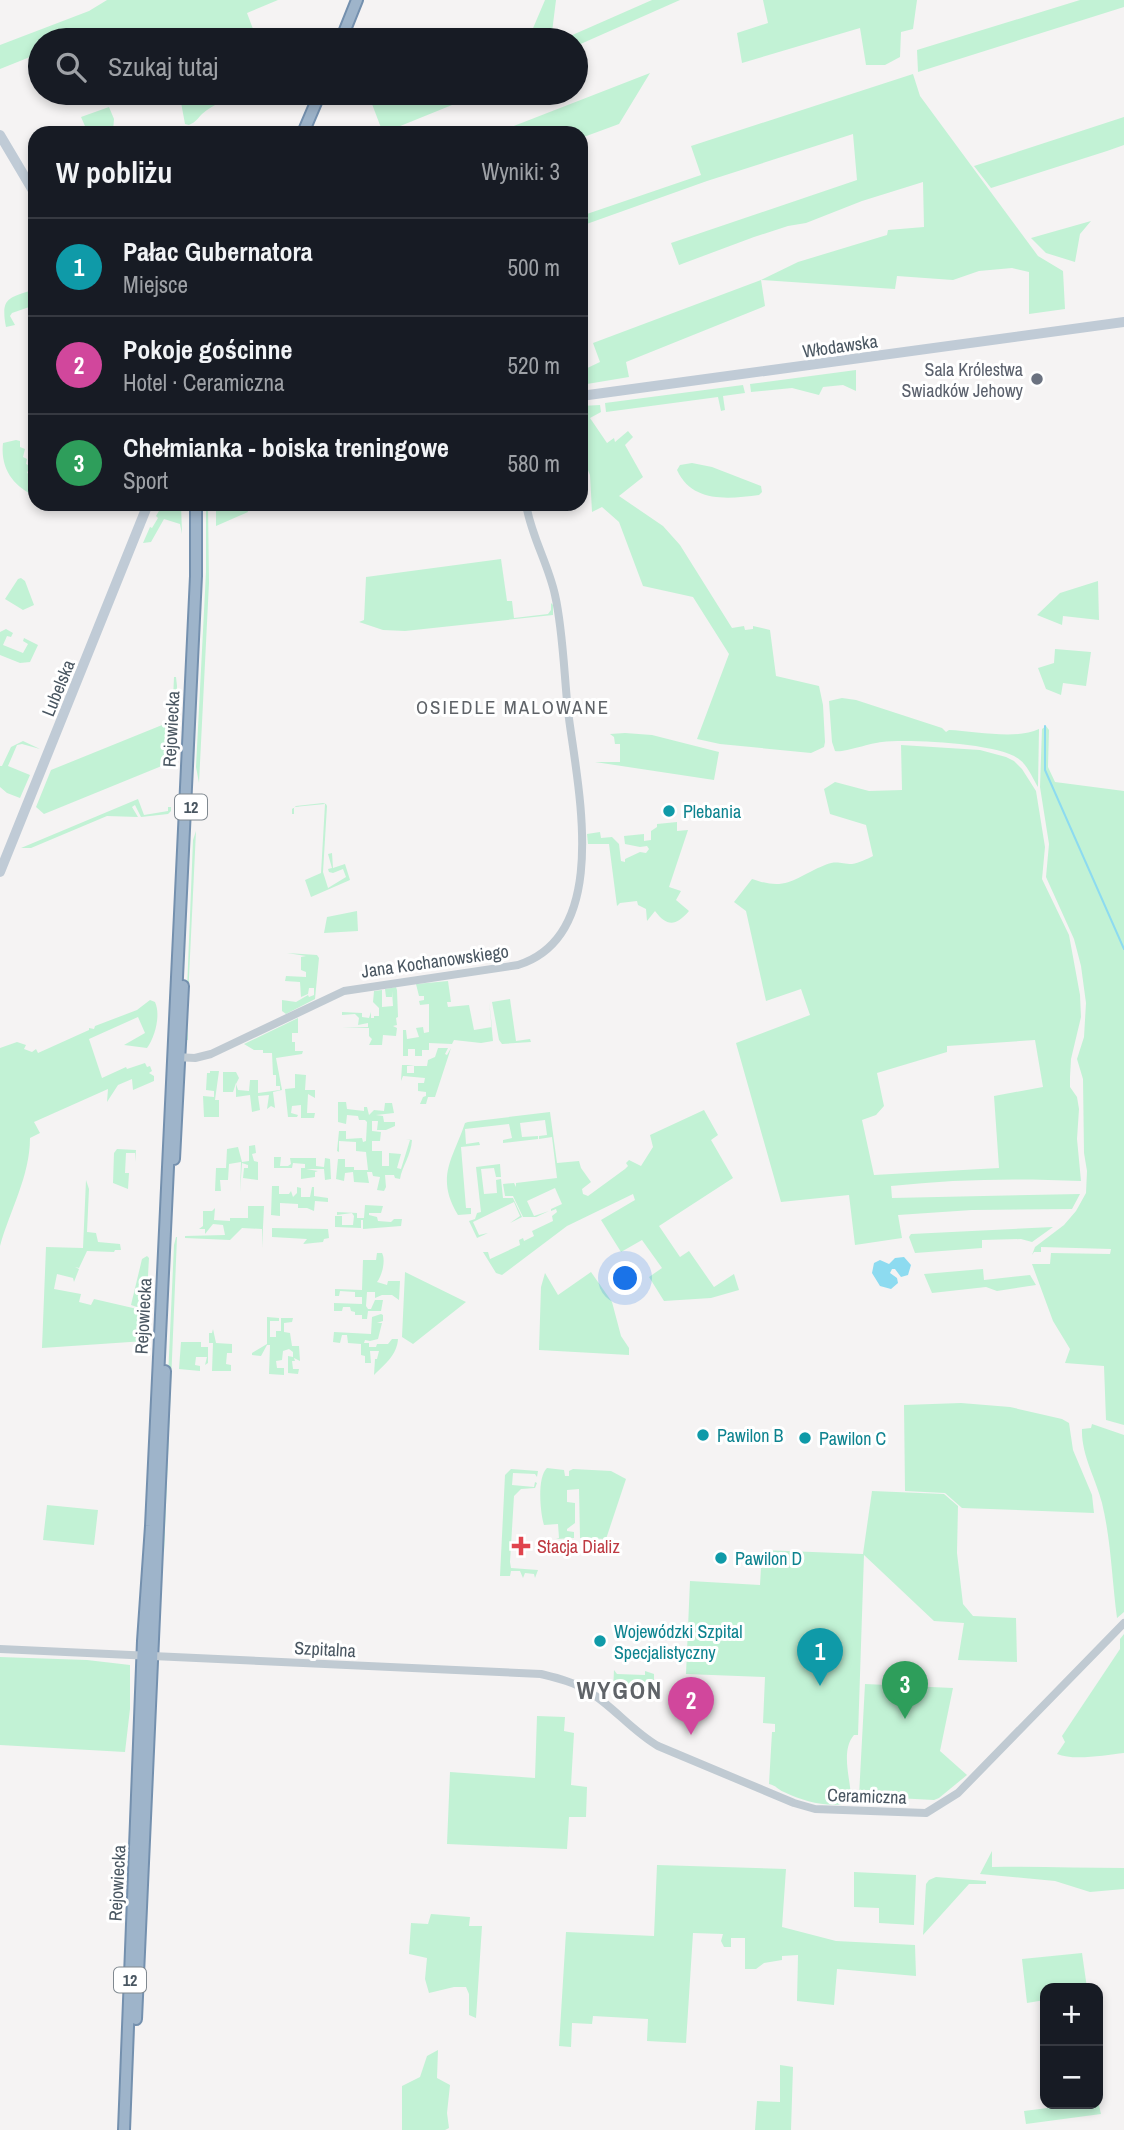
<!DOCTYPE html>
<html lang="pl">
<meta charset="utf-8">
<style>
:root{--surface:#171b24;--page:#242831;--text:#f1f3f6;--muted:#9ea1a6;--line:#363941;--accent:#b45309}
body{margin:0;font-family:"Archivo Narrow",sans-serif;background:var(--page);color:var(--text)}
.controls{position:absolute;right:21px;bottom:21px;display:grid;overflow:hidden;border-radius:14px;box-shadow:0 4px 10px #0003}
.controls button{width:63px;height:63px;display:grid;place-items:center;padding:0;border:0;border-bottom:2px solid var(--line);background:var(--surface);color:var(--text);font:35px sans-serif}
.you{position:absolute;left:626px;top:1279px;width:24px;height:24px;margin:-18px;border:5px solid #fff;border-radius:50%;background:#1a73e8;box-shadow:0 0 0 10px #1a73e833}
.badge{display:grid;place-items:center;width:46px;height:46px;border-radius:50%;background:var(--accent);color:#fff;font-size:23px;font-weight:700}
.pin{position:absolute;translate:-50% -58px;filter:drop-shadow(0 2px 4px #0008)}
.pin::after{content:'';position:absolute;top:37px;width:24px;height:21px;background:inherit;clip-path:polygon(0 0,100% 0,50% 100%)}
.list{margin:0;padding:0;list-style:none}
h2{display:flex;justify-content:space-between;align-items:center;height:91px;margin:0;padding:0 28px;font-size:30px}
h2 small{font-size:23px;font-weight:400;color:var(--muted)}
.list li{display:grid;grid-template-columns:46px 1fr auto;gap:21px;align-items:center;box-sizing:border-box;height:98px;padding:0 28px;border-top:2px solid var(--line)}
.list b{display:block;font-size:26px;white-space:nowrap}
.list p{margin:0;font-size:23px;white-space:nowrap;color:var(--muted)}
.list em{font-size:23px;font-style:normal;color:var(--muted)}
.icon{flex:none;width:38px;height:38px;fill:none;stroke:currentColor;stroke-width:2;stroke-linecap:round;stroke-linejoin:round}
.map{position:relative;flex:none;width:1124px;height:2130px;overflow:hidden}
.search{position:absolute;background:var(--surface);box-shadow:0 4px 10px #0003;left:28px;top:28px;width:560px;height:77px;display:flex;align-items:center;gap:18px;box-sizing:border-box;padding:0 24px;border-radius:38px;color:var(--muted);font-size:26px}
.panel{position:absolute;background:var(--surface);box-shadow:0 4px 10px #0003;left:28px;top:126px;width:560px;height:385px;border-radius:21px}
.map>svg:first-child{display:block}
.green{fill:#c2f2d5;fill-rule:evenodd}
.water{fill:#8ddbf0}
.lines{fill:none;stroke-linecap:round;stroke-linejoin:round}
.stream{stroke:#8ddbf0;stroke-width:2}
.trunk-casing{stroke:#7490ae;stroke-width:14}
.tertiary{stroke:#c0cad2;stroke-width:8}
.secondary{stroke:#c0cbd6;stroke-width:10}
.trunk{stroke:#9eb4ca;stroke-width:10}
.worship-dot{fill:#6b7280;stroke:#fff;stroke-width:2.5}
.culture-dot{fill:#0f9aa8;stroke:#fff;stroke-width:2.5}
.health-dot{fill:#e0444e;stroke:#fff;stroke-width:2.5}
.labels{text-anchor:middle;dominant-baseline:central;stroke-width:6;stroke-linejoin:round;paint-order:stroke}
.shield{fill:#fff;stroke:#808990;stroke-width:2}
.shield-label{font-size:16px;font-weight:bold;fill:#495661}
.street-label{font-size:18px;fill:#495661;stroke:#fff}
.worship-label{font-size:18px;fill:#5b616d;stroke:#fff;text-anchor:end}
.culture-label{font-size:18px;fill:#0d838f;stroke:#fff;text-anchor:start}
.health-label{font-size:18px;fill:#be3a42;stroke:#fff;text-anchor:start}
.neighbourhood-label{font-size:19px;letter-spacing:2px;fill:#5f6368;stroke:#fff}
.district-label{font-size:24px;font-weight:bold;letter-spacing:2px;fill:#5f6368;stroke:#fff}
</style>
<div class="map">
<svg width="1124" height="2130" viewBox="0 0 1124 2130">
<rect width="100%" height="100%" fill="#f5f3f3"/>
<path class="green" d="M107 0H278L247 13 253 29 225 40H40V53L0 69V45L89 11Z
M545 0H556L552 32 528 40Z
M652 0H680L576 46V40H561Z
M763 0H917L913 29 901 32 900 57 885 65H866L860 28 742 63 737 33 768 23Z
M1080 0H1124V7L918 72 917 50Z
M650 73 619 124 581 138V133H496Z
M913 74 920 96 1038 256 1063 271 1065 309 1029 314V272L1012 268 979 271 953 280 897 276 895 289 761 280 765 306 626 362 629 377 581 385V371L600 362 593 343 761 280 798 262 887 235 888 230 924 227 923 182 862 201 806 223 788 226 754 237 679 265 671 243 857 180 853 134 707 181 581 226V216L701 175 691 146Z
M193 93H244C230 98 213 104 202 114 197 119 196 122 189 125L185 124 180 97Z
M396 93H432L457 103 383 133 372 104Z
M109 107 114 119 113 131 108 133H88L81 117Z
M1124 117V145L1107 151 991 188 974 166Z
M1091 221 1080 234 1075 262 1046 253 1031 238Z
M35 289V305L12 313 10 316 15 325 6 327C0 296 10 298 35 289Z
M856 370V391L843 385 823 387 819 395 792 388 751 392 750 384Z
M743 385 745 393 723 396 725 410 721 411 718 397 606 412 605 403Z
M600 405 601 412 590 418 607 443 614 438 615 442 628 431 633 437 625 445 643 477 619 496 663 526 680 545 732 628 744 626 745 630 753 629V626L770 630 776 676 819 686 823 705 825 742 824 747 811 753 720 744 697 739 729 654 693 597 643 586 619 522 602 507 592 512 590 475 581 454V406Z
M16 440 20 441V447L25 449 23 457 27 459 26 464 30 466 27 473 32 475 30 480 35 483 32 490 35 491V496C14 487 0 469 3 443Z
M692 463 712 467 761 486 762 492 759 495C728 499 692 503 677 470L680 465Z
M163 504H181L182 534 180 524 164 519 151 542 143 543 150 527 152 528 158 518 156 516Z
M206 504H208L209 583 199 783 196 767 206 572Z
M216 504H257L247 509 248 512 216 526Z
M501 559 507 601H512L514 618 548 614 551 610V603L553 605V615L405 631 383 630 359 622 364 620 366 577Z
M21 578 25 581 34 605 23 610 5 599 18 579Z
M1098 581 1099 620 1063 616 1062 625 1037 615 1060 593Z
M6 629 13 633 11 637 7 636 3 645 23 653 28 644 23 641 24 638 38 645 30 662 20 663 0 655V632Z
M1055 649 1091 652 1086 686 1063 683 1061 695 1046 689 1038 668 1054 663Z
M174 677H176L177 686 173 754 171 755 169 763 44 814 36 807 51 770 172 721Z
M842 698 856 700 942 728 946 732 949 730C974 731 1017 740 1039 729L1038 787C1033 779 1028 766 1020 760 1001 743 908 739 882 742 870 743 843 753 835 751L832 742 829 701Z
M1046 726 1049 730 1048 767 1055 782 1124 791V1425L1106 1420 1104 1366 1065 1363 1070 1349 1053 1321 1032 1264H1050L1051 1253 1110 1254 1111 1249 1041 1247V1252H1034L1032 1255 1035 1247 1064 1225 1076 1211 1086 1193 1087 1171 1084 1153 1083 1079 1077 1059 1084 1037 1086 1003 1081 966 1074 939 1046 877 1049 844 1040 787 1042 729Z
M625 733 652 735 719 752 714 780 595 762H620V744H615L614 737 610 734Z
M23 741 40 749 22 744 17 745 8 766 30 775 20 798 7 793 0 787V766H2L11 747Z
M901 745 980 750 1006 757 1014 761 1022 769 1036 791 1045 847 1042 879 1069 935 1080 995 1081 1017 1071 1059 1070 1077V1087L1077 1097 1079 1109 1077 1139 1081 1181C1017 1178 954 1179 891 1186L892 1198 1080 1194 1072 1209 972 1210 898 1215 902 1238 855 1245 849 1195 781 1202 736 1043 810 1015 801 989 766 1001 746 911 734 902 752 879C788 892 795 877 825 865 837 860 841 864 852 864 859 863 867 859 873 856L866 825 830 814 824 789 835 782 869 791 902 790ZM1035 1040 1043 1087 994 1096 999 1168 874 1175 862 1120 876 1115 884 1106 877 1073 947 1052V1046Z
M138 799 144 815 168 811V807H171V811L168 814 141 817 135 805 132 807 138 817 107 816 31 848H21Z
M323 803 326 804 327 806 323 872 328 888 346 877 343 869 333 873 329 872 328 869 332 868 328 854 332 853 333 868 345 864 350 880 311 897 305 880 321 873 325 804 294 807V814H292V809L296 806Z
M677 822V831L688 830 669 887 681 891 676 900 689 911C676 926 667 927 655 911L647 921 646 909 638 905 637 901 620 903 617 906 609 844H588L587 834 600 832 601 838 612 837 619 844 621 861 625 862V859L640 852 646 853 649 849 647 846 640 847 625 844 624 836 644 834V841L651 840V831L657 827V824Z
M196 831 187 1019 188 1040H185L193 840Z
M357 911 358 931 324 933 327 917Z
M287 953 317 955 319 958 315 999 286 1014 282 1011V1000L296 1002 308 995 309 997 314 995V988H309L308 994 301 997 300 982 285 981 286 976 306 977V972L301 970V957L306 956Z
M448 981 451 1002H447L448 1007 469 1005 474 1030 492 1027 489 1001 493 1041 481 1043 454 1040 452 1044 429 1043V1050H422V1056H415V1049H408V1056H403V1030H406L407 1039 419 1037 416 1028 423 1027 424 1033 429 1032V1004L420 1005 419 1001 424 1000V996H419L416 984Z
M391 988 396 987 397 990 398 1017 396 1018 397 1025 393 1026 397 1028 396 1036 383 1035 382 1045H369L372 1039 369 1036V1028L342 1027H368V1023L358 1025 359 1018 355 1014 342 1015V1012L362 1013V1017L369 1018 371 1012V1018H374V1016H379V1008L373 1002 374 991 382 990V1007L393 1006 392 991V997H386L385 989Z
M510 999 516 1041 530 1039 531 1042 502 1044 499 1040 492 1002Z
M150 1000 155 1002C161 1015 155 1037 147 1048L124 1045 145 1033 138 1017 89 1039 102 1078 126 1067 127 1069 145 1063 147 1067 150 1066 152 1071 149 1073 154 1076V1081L133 1090 132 1079 118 1085 107 1102 108 1089 34 1122 40 1133 30 1138C30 1176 10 1210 0 1246V1048L17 1042 26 1045 24 1049 32 1052 36 1049 38 1053 89 1030V1028L94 1029 95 1026 137 1010Z
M298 1018V1033H292V1042H295V1051H303L302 1054 276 1058 282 1090 273 1092 275 1108 271 1106 267 1109 269 1095 258 1096 260 1110 252 1112 250 1095 236 1097V1083L233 1092H223V1072H236L239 1078 236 1084 238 1090 249 1091 250 1080H258V1093L280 1090V1086H276V1075H273L272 1053H263V1050H254L244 1044Z
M438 1048H448L445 1054 447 1055 451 1048 435 1097H428L426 1104H420L423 1097 426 1096V1092L418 1091V1083H424L425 1078 403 1076 401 1081 402 1065H415L407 1066V1073H414V1066H427L428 1060 435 1057Z
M210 1071H219L215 1100H219V1117H204L203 1096 214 1097V1091L206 1090 207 1073H210Z
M295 1074 306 1075 305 1090H315V1098L308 1094 307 1113H315L314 1118H301V1105L292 1106 291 1113 298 1115 297 1117H288L285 1089 295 1088Z
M338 1102H346L347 1109 364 1111V1107H367L369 1115 374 1110 384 1111 385 1103H392L394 1113 376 1115 383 1116 384 1122H395V1126L386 1130H377L378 1121H372V1131L381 1132 380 1141H372V1151H382V1166H389V1153L401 1154 397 1168 401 1169 410 1140 406 1139 412 1140C411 1156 402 1166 400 1179L395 1178 394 1175H385L386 1187 384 1191 377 1190 380 1177 373 1176 372 1172H367L369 1183 354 1182 353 1172 345 1173 344 1181 336 1179 338 1159H345V1167H354V1170H368L366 1152 356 1151V1142L339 1141V1152L337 1151 339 1131H346V1139L362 1138 363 1142 366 1141 367 1122 365 1120H359L358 1116 347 1115 346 1124 338 1122Z
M704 1110 718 1135 711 1140 733 1178 659 1226 680 1257 689 1251 714 1287 734 1274 739 1290 711 1298 664 1301 649 1277 662 1268 642 1240 621 1252 601 1220 635 1200 633 1194 567 1226 502 1275 496 1273 483 1252H488L490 1259 520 1245 519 1240 523 1238 524 1241 534 1236 532 1231 553 1221 552 1216 557 1212 556 1209 551 1211V1209L562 1204 555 1188 527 1201 534 1216 549 1211 536 1217H523L513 1196H505L503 1184 514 1183 516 1187V1183L557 1178 552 1137 539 1139V1136L547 1135 545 1120 520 1123 522 1137 538 1136V1139L503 1143V1140L512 1138 509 1124 465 1129 466 1144 479 1142 480 1145 461 1147 466 1208H471V1214L458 1215C435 1177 453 1159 465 1123L468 1122 550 1112 557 1163 579 1161 581 1168 591 1182 582 1189 583 1194 588 1196 625 1169 628 1166 626 1163 629 1160 641 1166 653 1147 650 1135Z
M255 1145 256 1153 252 1154 254 1161 258 1162V1180L243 1178 244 1168H248V1165L242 1163 240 1192 241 1162 229 1164 228 1180H220L221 1191H215L216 1168H226L227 1149 238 1147 242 1162 249 1161V1146Z
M117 1149 136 1150 135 1162V1153H126L125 1173H129L128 1189 113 1183 114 1153Z
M274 1157H281L280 1166H288L291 1164 290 1158H316V1166L324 1167 325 1158 330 1159 331 1179 325 1180 324 1169H306L318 1171 315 1172V1177L301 1179V1168H305V1164L293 1163 292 1168H274Z
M500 1164 501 1177H496L494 1168 481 1169 484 1194 497 1193 496 1180 501 1179 503 1198H513L522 1217 510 1223 520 1216 514 1202 473 1222 479 1235 488 1233 477 1238 469 1221 475 1219 477 1213 481 1212 476 1167Z
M86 1180 89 1189 87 1232 96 1233 98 1242 120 1244 121 1250H115L114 1252 87 1251 79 1268 75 1267 79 1269 74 1282 73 1278 57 1274 54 1289 81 1294 79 1302 91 1305 94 1299 146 1311 145 1341 42 1348 46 1247 83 1248Z
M272 1186H279V1194H289L291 1191 293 1197 297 1193V1187L301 1188V1197H310L312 1187H314V1196L328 1198V1202L315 1201 314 1211 307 1208H298V1204L280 1203V1216L271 1215Z
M365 1205 383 1206 381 1213H369V1215L377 1217 378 1221 391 1222 394 1219H402L401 1226 363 1229V1220H361V1228L335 1227V1216H342V1225H353L354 1216 352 1213 337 1215V1212L357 1213V1218H364Z
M248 1206H264L262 1248V1229L242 1228 230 1240 185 1238V1236L225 1235 223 1225 213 1224 205 1234V1229H199L203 1226V1211H212L215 1208 214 1220 230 1221V1218H248Z
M1053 1227 1032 1242 1021 1239 982 1240V1248L915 1253 909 1237 911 1234Z
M272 1228 328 1229 329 1238 324 1239 323 1242 303 1244 307 1239 272 1237Z
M176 1237H177L164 1553 161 1531 174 1245Z
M377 1253H382C386 1260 382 1276 377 1282L387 1285 388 1281H400L399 1300 392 1295H382L375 1298V1292H367L366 1306 368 1309H371L375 1300H383L381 1311H368L367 1319H362V1315H355V1312L351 1311 350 1307H343L342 1311H334V1303L362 1304V1297H355V1292L340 1291 339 1296H335V1289L362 1290 363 1260H376Z
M147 1256 149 1258 146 1310 131 1305 142 1259Z
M983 1269 984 1280 1030 1275 1036 1285 997 1291 986 1287 932 1293 924 1274Z
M405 1272 466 1302 413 1344 402 1337Z
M591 1272 612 1302 621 1336 629 1348V1355L539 1350 541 1287 545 1273 558 1295Z
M381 1314 383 1315V1321L377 1323H382L378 1339 370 1341 365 1340 364 1343H369V1347H376L377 1344H388L392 1339H398C397 1355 385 1364 374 1375L375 1359H377L379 1351H370L371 1363H365V1356L361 1355V1344L348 1343 347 1335H342L340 1343 333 1342 334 1332 371 1334 372 1317Z
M267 1317 279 1318V1321H270V1337H276V1331H281V1318H293L292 1322 284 1323V1332L290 1333 292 1346H299L300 1361 294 1358 295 1361H292L293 1369H299L298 1374 288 1373V1356L293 1357V1352L289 1349 283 1351 282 1360 276 1361 277 1368H284V1375L269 1374 270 1345H267L261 1356 252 1355V1353L267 1344Z
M213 1329 216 1343 232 1344V1353H227L226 1364 231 1365V1371H212L213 1343H209V1333H212Z
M181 1342H201V1347H208V1363L205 1365 207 1357H196L195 1365 200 1366V1371L179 1369Z
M961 1403 1010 1407 1062 1419 1069 1423 1073 1450 1092 1495 1094 1513 962 1508 945 1493 905 1491 904 1405Z
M1092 1424 1124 1435V1612L1117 1618C1112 1580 1111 1540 1102 1503 1096 1479 1081 1454 1082 1429L1091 1428Z
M547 1468 564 1470 565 1476H569V1471L573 1469 611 1471 626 1479 606 1539 580 1538 579 1489 567 1490V1502L575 1503V1523L567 1529V1531L574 1532V1538L556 1539 559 1538 558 1524 544 1525C540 1512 537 1477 547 1468Z
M511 1469 538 1471 537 1477 535 1474 513 1473 512 1485 534 1487 535 1482 537 1483 535 1488 521 1489 514 1496 510 1562 511 1568 538 1570 535 1578 534 1574 525 1573 523 1578 520 1571H511L510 1576H500L505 1475Z
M872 1491 944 1494 958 1506 957 1553 963 1604 973 1616 1016 1618 1017 1662 958 1660 964 1623 934 1621 864 1555 858 1735H854C840 1751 851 1780 851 1799L850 1803C828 1808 805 1802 784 1792 777 1789 777 1786 769 1784L772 1732H775V1724L763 1723 765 1677 686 1674 690 1581 760 1585 762 1550 863 1554Z
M47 1505 98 1510 94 1545 43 1540Z
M1124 1634V1753C1105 1755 1074 1761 1057 1754L1065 1742 1062 1736 1120 1649V1639Z
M0 1657 87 1660 130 1665V1709L125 1752 0 1745Z
M614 1670 617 1674 645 1675V1671L654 1674V1680H649L625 1693 613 1691Z
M865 1684 953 1688 940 1751 967 1775 939 1798 934 1800 859 1796Z
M537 1716 565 1717 564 1731 574 1733 571 1785 587 1787 586 1817H569L567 1849 447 1844 450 1772 535 1778Z
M992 1851V1867C1036 1866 1080 1868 1124 1868V1889L1090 1892 1055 1881 980 1874Z
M657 1865 786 1869 782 1927 836 1941 915 1945 916 1976 837 1969 834 2005 797 2001 798 1955 782 1956V1960L764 1963 756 1969H745V1938H731V1947H724L721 1941 723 1934 693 1933 686 2043 647 2041 648 2019 593 2016 592 2024 572 2023 571 2047 559 2046 566 1932 654 1936Z
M854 1872 916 1875 914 1925 879 1923V1908L854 1907Z
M936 1877 986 1881V1884H969L923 1935 926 1884 929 1880Z
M431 1914 470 1917 469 1926H482L476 2018 469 2015V1994L466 1987H454L429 1993 425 1979 427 1958 409 1954 411 1923 428 1924Z
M1082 1953 1087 1988H1045V2000L1027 2003 1022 1959Z
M438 2050 437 2078 450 2085 447 2113 449 2128 445 2130H402V2086L420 2077 427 2056Z
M780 2065 793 2067 791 2130H755L757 2101 780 2102Z
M1098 2101 1101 2114 1026 2124 1024 2111 1079 2104H1098Z"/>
<path class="water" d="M904 1257 911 1265 908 1275 901 1277 895 1269H892L890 1273 897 1278 898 1283 891 1289 880 1286 872 1273 874 1263 880 1260 889 1264 895 1258Z"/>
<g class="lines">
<path class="stream" d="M1045 726V770L1124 949"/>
<defs>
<path id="trunk" d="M341 40 357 0
M303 133 320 93
M174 1159 183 986
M136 2019 165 1371
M124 2130 143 1641 151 1526 196 576V504"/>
</defs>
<use href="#trunk" class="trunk-casing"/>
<path class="tertiary" d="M175 1057 195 1058 211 1054 344 991 518 965C613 935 577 785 568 711 564 674 563 630 555 595 548 563 531 536 526 504
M0 1649 541 1674C557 1678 574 1682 588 1691 613 1706 632 1731 658 1746L794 1803 815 1809 926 1813 958 1793 1124 1623"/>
<path class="secondary" d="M0 135 35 194
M581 396 1124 322
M0 872 148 504"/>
<use href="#trunk" class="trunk"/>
</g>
<circle class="worship-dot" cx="1037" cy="379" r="7"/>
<g class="culture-dot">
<circle cx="669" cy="811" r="7"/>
<circle cx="703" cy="1435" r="7"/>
<circle cx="805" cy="1438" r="7"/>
<circle cx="721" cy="1558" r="7"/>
<circle cx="600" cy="1641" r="7"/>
</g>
<path class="health-dot" d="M517.5 1535.5h7v7h7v7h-7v7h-7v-7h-7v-7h7z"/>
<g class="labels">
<g class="shield">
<rect x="175" y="794.5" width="32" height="25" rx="5"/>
<rect x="114" y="1967.5" width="32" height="25" rx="5"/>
</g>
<g class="shield-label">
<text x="191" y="807">12</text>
<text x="130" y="1980">12</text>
</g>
<g class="street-label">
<text transform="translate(840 346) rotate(-8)">Włodawska</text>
<text transform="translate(58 688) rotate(-68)">Lubelska</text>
<text transform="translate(171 729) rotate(-87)">Rejowiecka</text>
<text transform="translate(435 961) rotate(-8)">Jana Kochanowskiego</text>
<text transform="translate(143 1316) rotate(-87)">Rejowiecka</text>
<text transform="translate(325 1649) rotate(3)">Szpitalna</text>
<text transform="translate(867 1796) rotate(2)">Ceramiczna</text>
<text transform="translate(117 1883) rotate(-87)">Rejowiecka</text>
</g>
<g class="worship-label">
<text x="1023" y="369">Sala Królestwa<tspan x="1023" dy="21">Swiadków Jehowy</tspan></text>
</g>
<g class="culture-label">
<text x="683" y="811">Plebania</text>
<text x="717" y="1435">Pawilon B</text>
<text x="819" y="1438">Pawilon C</text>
<text x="735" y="1558">Pawilon D</text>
<text x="614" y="1631">Wojewódzki Szpital<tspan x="614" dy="21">Specjalistyczny</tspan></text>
</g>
<g class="health-label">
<text x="537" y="1546">Stacja Dializ</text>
</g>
<g class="neighbourhood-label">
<text x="513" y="707">OSIEDLE MALOWANE</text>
</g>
<g class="district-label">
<text x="620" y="1690">WYGON</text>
</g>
</g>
</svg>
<div class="controls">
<button>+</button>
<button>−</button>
</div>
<div class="you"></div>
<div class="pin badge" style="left:820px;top:1686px;background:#0f9aa8">1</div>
<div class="pin badge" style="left:691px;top:1735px;background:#d1479c">2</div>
<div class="pin badge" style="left:905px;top:1719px;background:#2e9e5b">3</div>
<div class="search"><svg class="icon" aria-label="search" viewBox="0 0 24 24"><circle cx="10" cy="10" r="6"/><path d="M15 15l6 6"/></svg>Szukaj tutaj</div>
<section class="panel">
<h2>W pobliżu<small>Wyniki: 3</small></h2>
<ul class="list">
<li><span class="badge" style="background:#0f9aa8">1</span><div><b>Pałac Gubernatora</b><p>Miejsce</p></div><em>500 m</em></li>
<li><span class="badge" style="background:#d1479c">2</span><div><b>Pokoje gościnne</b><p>Hotel · Ceramiczna</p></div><em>520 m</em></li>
<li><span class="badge" style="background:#2e9e5b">3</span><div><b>Chełmianka - boiska treningowe</b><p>Sport</p></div><em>580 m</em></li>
</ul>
</section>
</div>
